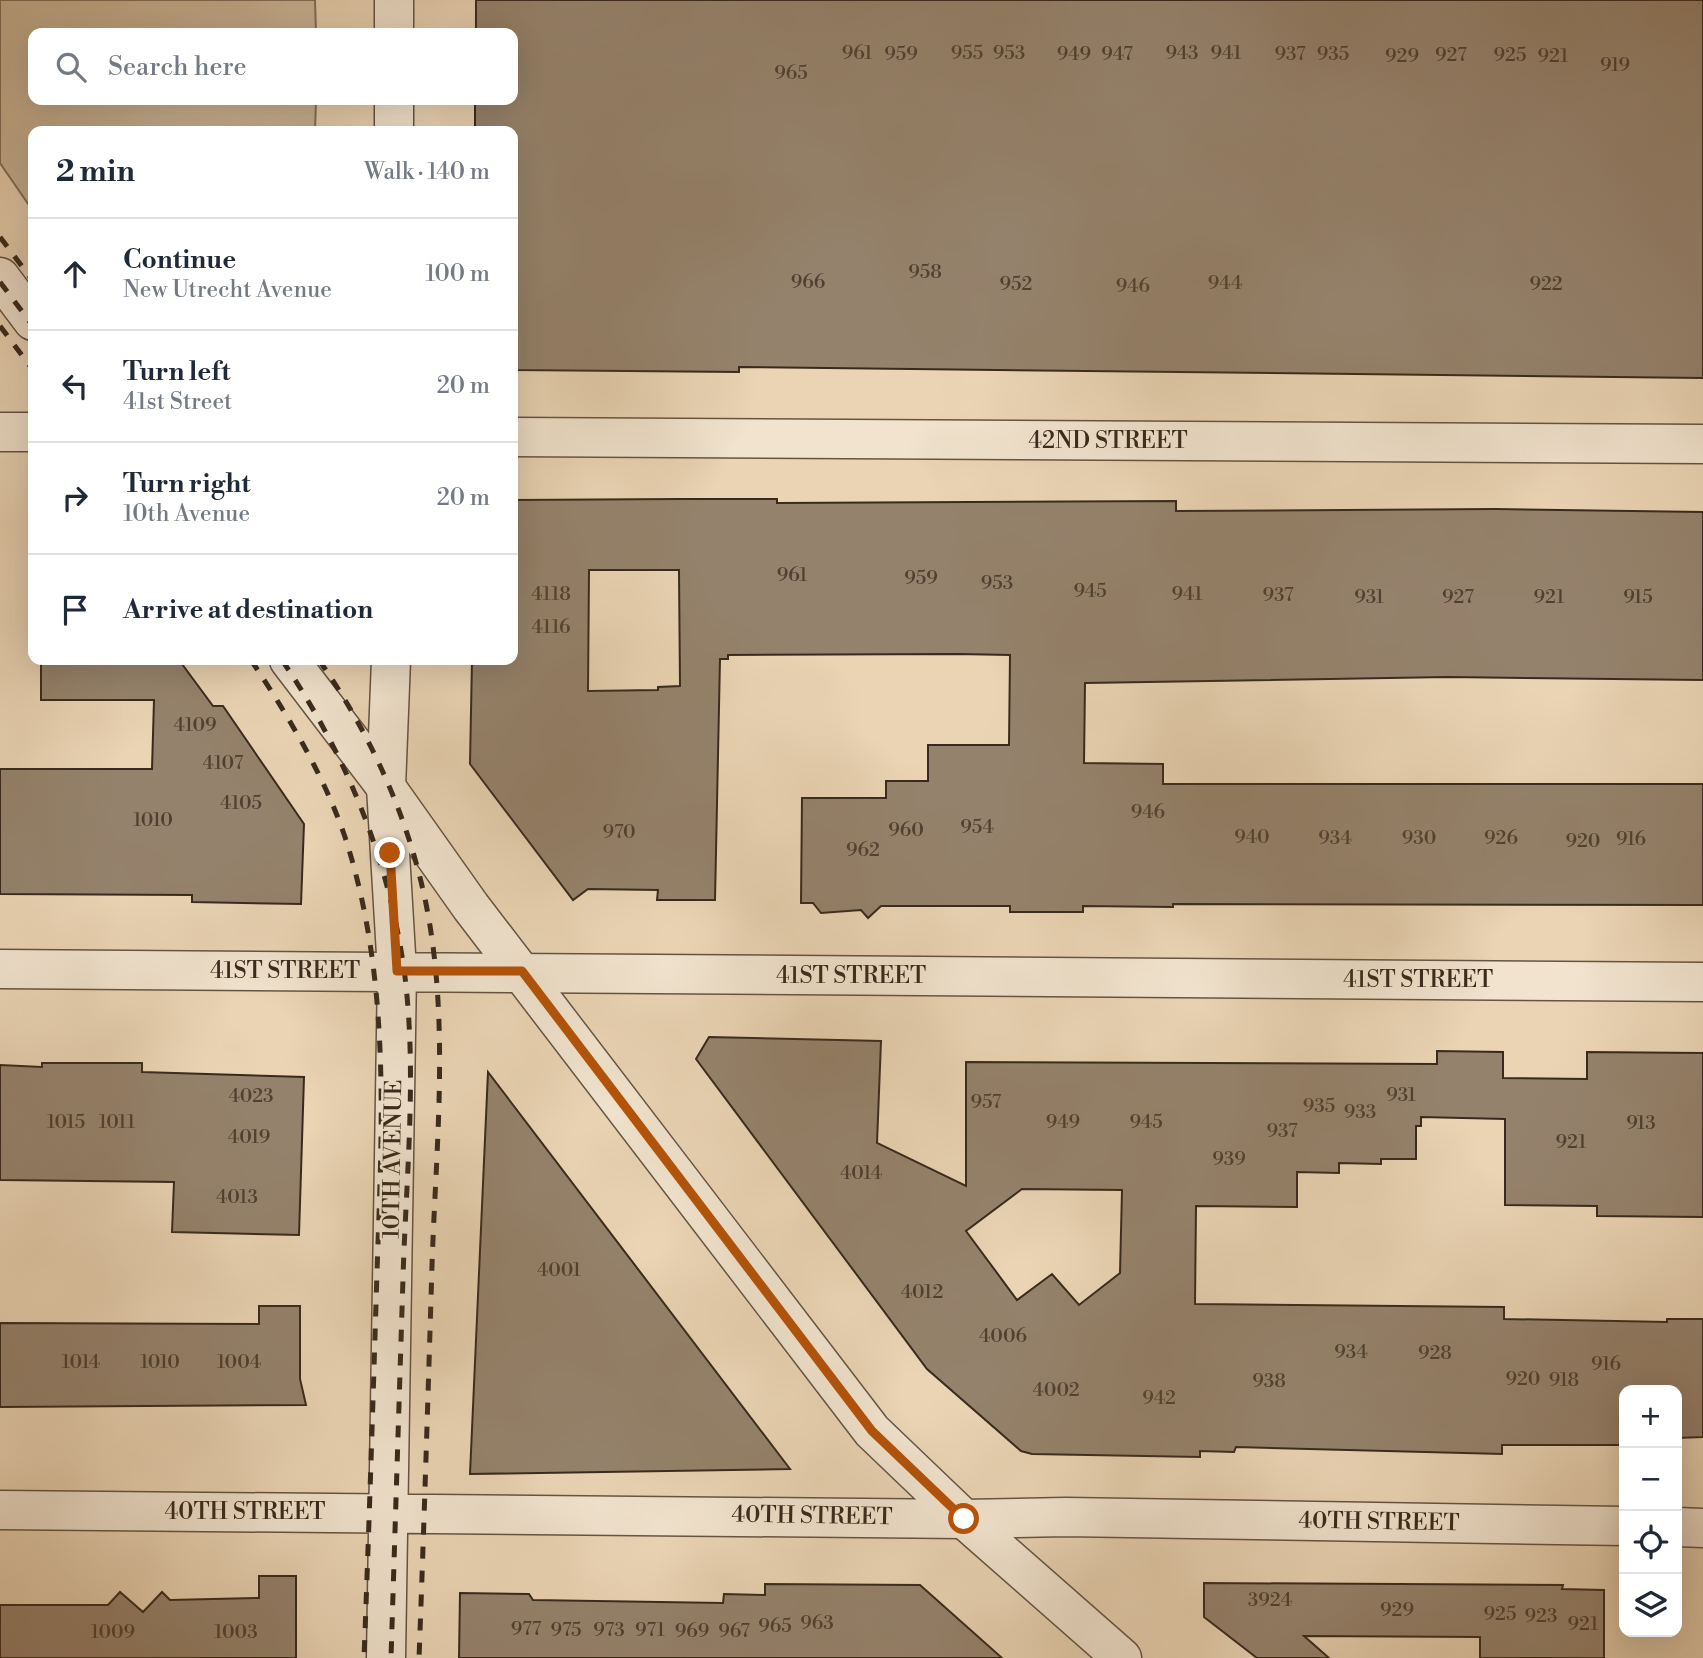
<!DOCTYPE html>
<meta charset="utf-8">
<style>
:root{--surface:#fff;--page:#f6f6f7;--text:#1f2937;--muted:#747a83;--line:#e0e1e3}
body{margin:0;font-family:"Libre Bodoni",serif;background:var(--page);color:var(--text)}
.controls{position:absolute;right:21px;bottom:21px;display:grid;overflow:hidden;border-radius:14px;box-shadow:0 7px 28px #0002}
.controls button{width:63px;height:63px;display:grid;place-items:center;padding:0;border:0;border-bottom:2px solid var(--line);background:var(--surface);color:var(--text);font:35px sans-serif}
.stop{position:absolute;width:21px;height:21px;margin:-16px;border:5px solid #b45309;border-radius:50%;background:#fff}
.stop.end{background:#b45309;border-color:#fff;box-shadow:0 2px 7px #0008}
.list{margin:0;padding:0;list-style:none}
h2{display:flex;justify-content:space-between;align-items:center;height:91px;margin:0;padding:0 28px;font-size:30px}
h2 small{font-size:23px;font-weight:400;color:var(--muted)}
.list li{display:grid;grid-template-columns:46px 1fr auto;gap:21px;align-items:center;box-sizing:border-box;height:112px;padding:0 28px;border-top:2px solid var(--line)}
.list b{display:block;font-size:26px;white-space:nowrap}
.list p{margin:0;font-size:23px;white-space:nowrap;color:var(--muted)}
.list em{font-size:23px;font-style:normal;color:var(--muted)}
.icon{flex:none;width:38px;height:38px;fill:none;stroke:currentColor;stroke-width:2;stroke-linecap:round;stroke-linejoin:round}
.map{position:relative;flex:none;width:1703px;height:1658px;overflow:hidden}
.search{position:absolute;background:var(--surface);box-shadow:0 7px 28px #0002;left:28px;top:28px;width:490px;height:77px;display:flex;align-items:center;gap:18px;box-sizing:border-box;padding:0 24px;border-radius:14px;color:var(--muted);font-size:26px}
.panel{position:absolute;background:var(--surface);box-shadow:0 7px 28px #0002;left:28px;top:126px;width:490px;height:539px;border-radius:14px}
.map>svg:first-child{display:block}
.green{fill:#ccb79a;stroke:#82705c;stroke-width:2}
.building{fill:#95826c;stroke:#392a1d;stroke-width:2;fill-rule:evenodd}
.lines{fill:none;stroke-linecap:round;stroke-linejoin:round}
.minor-casing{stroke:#655443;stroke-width:41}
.tertiary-casing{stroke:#655443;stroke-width:41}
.minor{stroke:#f1e3ce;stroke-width:38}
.tertiary{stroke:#f1e3ce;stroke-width:38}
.rail{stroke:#392a1d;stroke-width:5;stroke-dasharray:12 12;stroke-linecap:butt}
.route{stroke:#b45309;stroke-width:9}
.labels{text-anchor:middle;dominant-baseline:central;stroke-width:5;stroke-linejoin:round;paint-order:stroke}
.number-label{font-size:19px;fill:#504031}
.street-label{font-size:23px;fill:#392a1d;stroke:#f1e3ce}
</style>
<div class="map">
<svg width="1703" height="1658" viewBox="0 0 1703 1658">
<rect width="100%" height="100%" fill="#ead4b4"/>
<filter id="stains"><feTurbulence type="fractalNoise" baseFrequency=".00286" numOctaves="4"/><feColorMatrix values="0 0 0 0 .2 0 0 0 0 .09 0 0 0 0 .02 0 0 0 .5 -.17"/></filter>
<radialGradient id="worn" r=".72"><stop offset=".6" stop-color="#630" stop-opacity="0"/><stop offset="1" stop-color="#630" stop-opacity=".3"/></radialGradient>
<path class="green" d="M0 0H315L316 33H33V100H316L315 131H33V211L0 163Z"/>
<path class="building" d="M476 0H1703V378L739 367V372L513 370V131H475V100H513V33H476Z
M679 499H777V503L1176 501V511L1495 509 1703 512V680L1448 677 1085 683 1084 763 1163 764V784H1703V905L1173 904V907L1083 906V912H1010V906H881L868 918 861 910 821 913 813 903H801L802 798H886V781H928V745H1009L1010 655 958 654 728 655V659H720L715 900H657L658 890 588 889 573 900 470 764 472 660H513V500ZM589 570H679L680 686 658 687V690L588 691Z
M41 660H179L213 706H223L304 824 301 904 192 902V895L0 894V769H152L154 700H41Z
M709 1037 881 1041 877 1143 966 1186V1062L1437 1064V1051L1503 1052V1078L1587 1079V1052L1703 1053V1217L1597 1216V1206L1505 1205V1119L1421 1117V1126H1416V1159H1381V1164L1339 1163V1173L1297 1172V1207L1196 1206 1195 1304 1504 1307V1319L1667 1322V1319H1703V1437L1677 1438V1390H1624V1439L1619 1445H1502V1454L1236 1447 1234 1452 1200 1451V1457L1032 1454 1021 1451 927 1369 696 1059ZM1022 1189 1122 1190 1120 1273 1079 1305 1052 1274 1017 1300 966 1231Z
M42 1063H142V1072L304 1077 299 1235 172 1232 174 1182 0 1180V1065L42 1067Z
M488 1072 790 1469 470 1474Z
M259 1306H300V1379L306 1405 0 1407V1323L259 1324Z
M259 1576H296V1658H0V1605H108L120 1592 143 1612 162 1592 170 1600 259 1598Z
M1204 1583 1563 1585 1562 1589 1604 1590V1658H1480V1637L1304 1636 1329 1658H1257L1204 1617Z
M765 1584 920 1585 1002 1658H459L460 1593 529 1594 533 1600 723 1603 724 1594 765 1595Z"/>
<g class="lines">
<defs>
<path id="minor" d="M394 0V33
M394 100V131
M0 432H33
M513 437 1703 444
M0 969 1703 982
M0 1510 964 1519 1066 1517 1624 1526
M1677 1527 1703 1528
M386 1658 397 971 386 787 391 660"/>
<path id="tertiary" d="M0 277 33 321
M289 660 386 787 471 907 872 1431 964 1519 1122 1658"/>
</defs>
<use href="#minor" class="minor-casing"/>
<use href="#tertiary" class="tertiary-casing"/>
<use href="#minor" class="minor"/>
<use href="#tertiary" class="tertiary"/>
<path class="rail" d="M0 237 33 281
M0 282 33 326
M0 326 33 370
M251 660C287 714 324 775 345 837 391 979 382 1125 377 1272 373 1401 369 1529 364 1658
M282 660C347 756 390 861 405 977 417 1076 406 1178 403 1278 399 1405 395 1531 391 1658
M319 660C367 729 404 807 423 890 451 1012 436 1142 432 1266 428 1396 424 1527 419 1658"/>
</g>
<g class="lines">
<path class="route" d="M390 853 397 971H522L872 1431 964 1519"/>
</g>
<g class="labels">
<g class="number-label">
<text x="857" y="53">961</text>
<text x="967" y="53">955</text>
<text x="1009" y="53">953</text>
<text x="1182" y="53">943</text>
<text x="1226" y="53">941</text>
<text x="901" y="54">959</text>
<text x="1074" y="54">949</text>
<text x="1117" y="54">947</text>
<text x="1290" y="54">937</text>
<text x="1333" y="54">935</text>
<text x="1451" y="55">927</text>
<text x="1510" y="55">925</text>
<text x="1402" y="56">929</text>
<text x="1553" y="56">921</text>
<text x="1615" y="65">919</text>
<text x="791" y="73">965</text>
<text x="925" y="272">958</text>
<text x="808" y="282">966</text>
<text x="1225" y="283">944</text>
<text x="1016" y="284">952</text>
<text x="1546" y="284">922</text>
<text x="1133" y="286">946</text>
<text x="792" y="575">961</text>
<text x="921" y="578">959</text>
<text x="997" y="583">953</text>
<text x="1090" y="591">945</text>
<text x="551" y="594">4118</text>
<text x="1187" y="594">941</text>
<text x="1278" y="595">937</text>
<text x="1369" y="597">931</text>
<text x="1458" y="597">927</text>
<text x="1549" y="597">921</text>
<text x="1638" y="597">915</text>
<text x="551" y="627">4116</text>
<text x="195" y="725">4109</text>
<text x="223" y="763">4107</text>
<text x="241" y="803">4105</text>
<text x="1148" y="812">946</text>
<text x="153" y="820">1010</text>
<text x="977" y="827">954</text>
<text x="906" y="830">960</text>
<text x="619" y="832">970</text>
<text x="1252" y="837">940</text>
<text x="1335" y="838">934</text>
<text x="1419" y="838">930</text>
<text x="1501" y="838">926</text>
<text x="1631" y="839">916</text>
<text x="1583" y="841">920</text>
<text x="863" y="850">962</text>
<text x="1401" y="1095">931</text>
<text x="251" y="1096">4023</text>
<text x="986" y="1102">957</text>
<text x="1319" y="1106">935</text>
<text x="1360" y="1112">933</text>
<text x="66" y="1122">1015</text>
<text x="117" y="1122">1011</text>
<text x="1063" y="1122">949</text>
<text x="1146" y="1122">945</text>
<text x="1641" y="1123">913</text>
<text x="1282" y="1131">937</text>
<text x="249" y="1137">4019</text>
<text x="1571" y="1142">921</text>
<text x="1229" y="1159">939</text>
<text x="861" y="1173">4014</text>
<text x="237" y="1197">4013</text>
<text x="559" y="1270">4001</text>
<text x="922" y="1292">4012</text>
<text x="1003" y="1336">4006</text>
<text x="1351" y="1352">934</text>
<text x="1435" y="1353">928</text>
<text x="81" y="1362">1014</text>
<text x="160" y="1362">1010</text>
<text x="239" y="1362">1004</text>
<text x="1606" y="1364">916</text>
<text x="1523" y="1379">920</text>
<text x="1564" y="1380">918</text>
<text x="1269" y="1381">938</text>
<text x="1056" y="1390">4002</text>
<text x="1159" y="1398">942</text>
<text x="1270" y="1600">3924</text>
<text x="1397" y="1610">929</text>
<text x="1500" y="1614">925</text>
<text x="1541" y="1616">923</text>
<text x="817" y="1623">963</text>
<text x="1583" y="1624">921</text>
<text x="775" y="1626">965</text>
<text x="526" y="1629">977</text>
<text x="566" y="1630">975</text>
<text x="609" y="1630">973</text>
<text x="650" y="1630">971</text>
<text x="692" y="1631">969</text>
<text x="734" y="1631">967</text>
<text x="113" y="1632">1009</text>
<text x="236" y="1632">1003</text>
</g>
<g class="street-label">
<text x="1108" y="441">42ND STREET</text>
<text x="285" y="971">41ST STREET</text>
<text x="851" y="976">41ST STREET</text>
<text x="1418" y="980">41ST STREET</text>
<text transform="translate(393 1159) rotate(-89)">10TH AVENUE</text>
<text x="245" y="1512">40TH STREET</text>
<text transform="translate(812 1516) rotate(1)">40TH STREET</text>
<text transform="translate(1379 1522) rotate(1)">40TH STREET</text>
</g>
</g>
<rect width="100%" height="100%" filter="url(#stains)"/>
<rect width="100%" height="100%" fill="url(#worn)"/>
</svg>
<div class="controls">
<button>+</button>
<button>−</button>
<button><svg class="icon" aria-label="locate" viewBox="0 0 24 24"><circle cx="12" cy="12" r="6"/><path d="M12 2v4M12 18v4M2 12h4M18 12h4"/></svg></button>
<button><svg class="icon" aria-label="layers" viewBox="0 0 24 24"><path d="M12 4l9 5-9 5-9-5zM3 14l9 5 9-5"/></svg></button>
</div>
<div class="stop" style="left:964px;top:1519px"></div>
<div class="stop end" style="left:390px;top:853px"></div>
<div class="search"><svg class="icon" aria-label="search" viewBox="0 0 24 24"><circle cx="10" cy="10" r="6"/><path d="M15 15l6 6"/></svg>Search here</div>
<section class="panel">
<h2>2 min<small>Walk · 140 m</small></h2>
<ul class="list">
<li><svg class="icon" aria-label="ahead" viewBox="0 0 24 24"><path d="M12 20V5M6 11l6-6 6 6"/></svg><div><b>Continue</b><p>New Utrecht Avenue</p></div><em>100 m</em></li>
<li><svg class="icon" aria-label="left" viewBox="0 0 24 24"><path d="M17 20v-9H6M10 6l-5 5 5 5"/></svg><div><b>Turn left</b><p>41st Street</p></div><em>20 m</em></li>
<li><svg class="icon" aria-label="right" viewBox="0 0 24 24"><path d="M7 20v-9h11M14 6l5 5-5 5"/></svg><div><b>Turn right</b><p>10th Avenue</p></div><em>20 m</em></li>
<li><svg class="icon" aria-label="arrive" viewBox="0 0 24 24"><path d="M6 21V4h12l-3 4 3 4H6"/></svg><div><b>Arrive at destination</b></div></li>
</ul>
</section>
</div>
